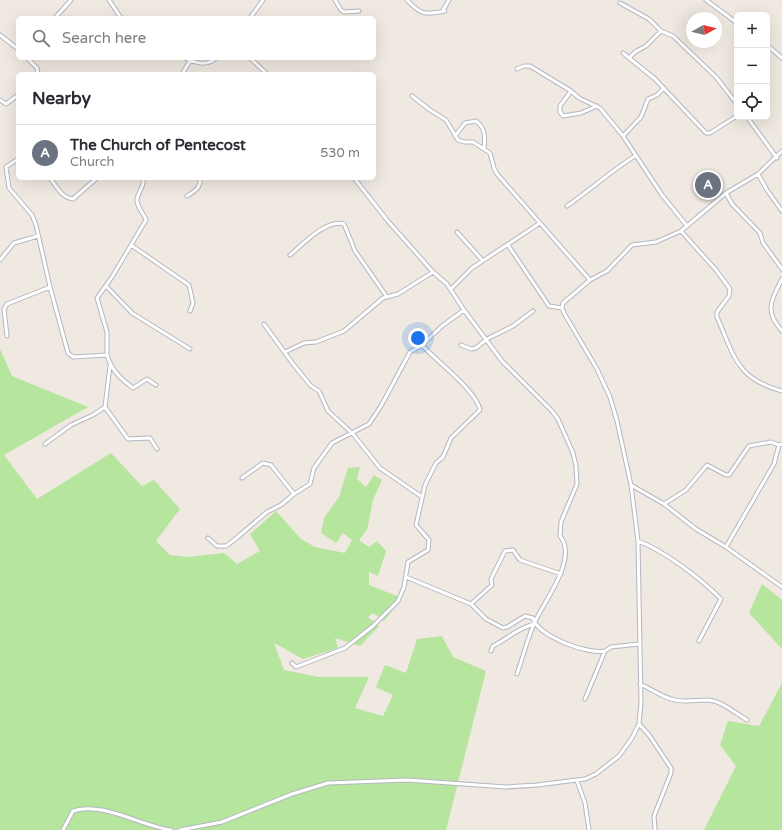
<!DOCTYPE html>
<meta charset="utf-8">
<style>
:root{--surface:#fff;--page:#f2f2f3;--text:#2b2b33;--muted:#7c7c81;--line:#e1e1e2;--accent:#ea580c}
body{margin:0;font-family:"Varela Round",sans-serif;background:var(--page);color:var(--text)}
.controls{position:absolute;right:12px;top:12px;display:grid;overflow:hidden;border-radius:6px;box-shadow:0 4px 16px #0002}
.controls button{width:36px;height:36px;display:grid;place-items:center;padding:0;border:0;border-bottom:1px solid var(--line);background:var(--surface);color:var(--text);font:20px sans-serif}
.compass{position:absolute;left:686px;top:12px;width:36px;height:36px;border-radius:50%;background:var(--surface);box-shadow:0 4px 16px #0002;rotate:82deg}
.you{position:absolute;left:418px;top:338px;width:14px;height:14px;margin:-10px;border:3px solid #fff;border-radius:50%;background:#1a73e8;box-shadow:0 0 0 6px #1a73e833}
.badge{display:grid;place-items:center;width:26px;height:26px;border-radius:50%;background:var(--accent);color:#fff;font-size:13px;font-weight:700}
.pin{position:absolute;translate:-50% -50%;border:2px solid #fff;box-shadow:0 1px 4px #0006}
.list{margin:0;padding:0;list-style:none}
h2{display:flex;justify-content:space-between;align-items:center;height:52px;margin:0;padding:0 16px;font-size:17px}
h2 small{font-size:13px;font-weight:400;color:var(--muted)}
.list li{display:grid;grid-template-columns:26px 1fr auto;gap:12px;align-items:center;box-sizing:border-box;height:56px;padding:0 16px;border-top:1px solid var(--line)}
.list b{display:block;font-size:15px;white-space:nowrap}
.list p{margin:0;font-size:13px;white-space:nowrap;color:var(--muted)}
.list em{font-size:13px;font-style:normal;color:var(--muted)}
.icon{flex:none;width:22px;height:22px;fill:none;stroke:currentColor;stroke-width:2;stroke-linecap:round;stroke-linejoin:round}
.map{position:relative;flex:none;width:782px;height:830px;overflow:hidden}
.search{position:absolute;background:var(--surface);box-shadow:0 4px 16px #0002;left:16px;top:16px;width:360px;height:44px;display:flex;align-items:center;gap:10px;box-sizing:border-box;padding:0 14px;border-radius:6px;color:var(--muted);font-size:15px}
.panel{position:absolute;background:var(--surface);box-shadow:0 4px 16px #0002;left:16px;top:72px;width:360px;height:108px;border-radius:6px}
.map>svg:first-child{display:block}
.green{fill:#b6e59e}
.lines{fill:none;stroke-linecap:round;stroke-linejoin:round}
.minor-casing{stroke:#b4b7c1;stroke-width:5}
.minor{stroke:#fff;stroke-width:3}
</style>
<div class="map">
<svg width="782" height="830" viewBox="0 0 782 830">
<rect width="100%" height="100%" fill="#efe9e1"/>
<path class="green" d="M0 349 12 376 88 407 4 455 37 499 111 453 142 486 154 480 180 509 156 541 170 555 187 557 224 553 237 564 260 551 250 534 276 511 301 539 315 547 345 553 352 540 343 533 336 543 321 533 324 518 339 497 348 468 360 467 357 479 366 487 374 475 382 480 373 500 367 530 359 540 369 547 377 541 386 551 378 576 369 572V585L402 598 384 621 373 613 368 617 379 626 360 646 335 638 338 648 303 659 274 643 284 670 319 677H369L355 708 383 716 393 695 376 687 385 665 406 673 417 639 442 636 453 657 486 671 446 830H0Z
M762 584 782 600V649L749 613Z
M782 683V830H704L736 766 720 745 728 721 759 726Z"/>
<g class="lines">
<defs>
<path id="minor" d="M109 0 121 18
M335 0 341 10 344 12 359 11
M407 0C421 15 425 15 445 11L443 10 449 0
M706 0 737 23
M620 3 649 19 661 31 673 36 716 77 737 104
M55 18 71 0
M250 18 263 0
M0 35 18 49
M767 45 782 58
M623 53 655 79 706 133H710L737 116
M27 58 37 68 38 74
M185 58C195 63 207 67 216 58
M250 58 267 74
M629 58 635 52 646 46 661 31
M517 69 524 66H530L571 91 579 98 600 108 623 136 662 195 687 226
M182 74 190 61
M571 91 560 106V112L563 116 581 113 597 106
M412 96 430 110 446 120 458 140 464 142H473L490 153 494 168 497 174 590 280
M0 100 6 104 18 95
M747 117 777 158
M455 136 465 123 476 121C486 129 485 137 484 149
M623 136 641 117 648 99 657 95 664 88
M18 159 6 167 9 188 32 215 36 225 50 287 68 353 73 357 107 355C111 370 121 379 133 388L147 379 156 385
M758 174 767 190 782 211
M50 178C56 186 62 198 73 199L97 178
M354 178 387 220 433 272 447 284 464 310 502 361 552 411 558 419 573 453 576 466 577 484 561 522 560 536C579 559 543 602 534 624 527 640 523 657 517 674
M726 193 732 204 760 233 763 243 782 269
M187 196C195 191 201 188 200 178
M567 206C590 190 611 171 635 156
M681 231 716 270 730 289 729 296 717 312V317C734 355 736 379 782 391
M457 232 483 261
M131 245 189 285 193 303 190 311
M508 245 549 306 562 308
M290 255C302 245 327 218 344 224L355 251 387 297
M0 260 14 243 38 236
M782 279C771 300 764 311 782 331
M106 286 132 313 190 349
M451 289 472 268 540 223
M264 324 293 364 311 386 319 391 328 411 353 434 380 468 422 497
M7 336 4 309 7 304 50 287
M461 345 471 349 476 348 487 339 513 326 533 311
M285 352 304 343 316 342 344 331 383 298 398 294 433 272
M107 355V332L97 298 112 277 146 220C144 213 136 207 137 199 138 192 145 186 143 178
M110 366 105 407 128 439 150 438 157 449
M45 444 71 425 93 415 105 407
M242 478 263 463 271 465 294 494
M631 485 664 504 696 529 726 547 782 587
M664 504 686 490 707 465 726 475H729L749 446 771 442 779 445
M208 538 217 546H226L233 541 267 512 281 505 294 494 310 484 314 468 332 443 369 424 381 406 410 352 422 345 442 326 464 310
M638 541C665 551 701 579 721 599L699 641
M726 547 774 464 779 445 782 444
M406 577 471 604 486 619 503 628 507 627 525 616 533 618C537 636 588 655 605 651
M471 604 492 585 491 579 505 551 513 550 520 560 561 574
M491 651 493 646C509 638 516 629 534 624
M292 663 296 667 345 648 373 626 398 601 404 587 408 562 428 550 429 540 416 525 425 485 436 463 443 457 451 438 480 410C477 391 436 361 422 345
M640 684C649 688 663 697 671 699 683 703 695 700 708 700 722 701 735 713 747 720
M585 699 605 651 611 647 639 644
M639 724 649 735 671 768V773L654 816 655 830
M577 781 585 803 589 830
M63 830 73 811C102 801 141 826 171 830
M180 830 222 822 292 794 328 783 407 780 506 787 537 785 585 779 596 774 619 756 632 738 639 724 641 703 638 541 631 485 617 421 610 397 597 369 564 313 562 308 563 303 590 280 607 271 632 245 656 242 681 231 726 193 758 174 782 151"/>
</defs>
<use href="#minor" class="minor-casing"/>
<use href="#minor" class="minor"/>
</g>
</svg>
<div class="controls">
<button>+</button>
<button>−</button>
<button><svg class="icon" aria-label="locate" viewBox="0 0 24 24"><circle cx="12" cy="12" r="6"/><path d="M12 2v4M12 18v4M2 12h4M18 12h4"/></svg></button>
</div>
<svg class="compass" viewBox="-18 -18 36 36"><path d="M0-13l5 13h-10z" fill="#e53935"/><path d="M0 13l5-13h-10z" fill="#7c7c81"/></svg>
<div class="you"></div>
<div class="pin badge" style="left:708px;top:185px;background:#6b7280">A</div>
<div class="search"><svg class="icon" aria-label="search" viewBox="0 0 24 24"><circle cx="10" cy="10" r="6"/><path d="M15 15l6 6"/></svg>Search here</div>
<section class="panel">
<h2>Nearby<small></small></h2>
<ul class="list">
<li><span class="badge" style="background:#6b7280">A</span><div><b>The Church of Pentecost</b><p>Church</p></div><em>530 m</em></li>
</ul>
</section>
</div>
